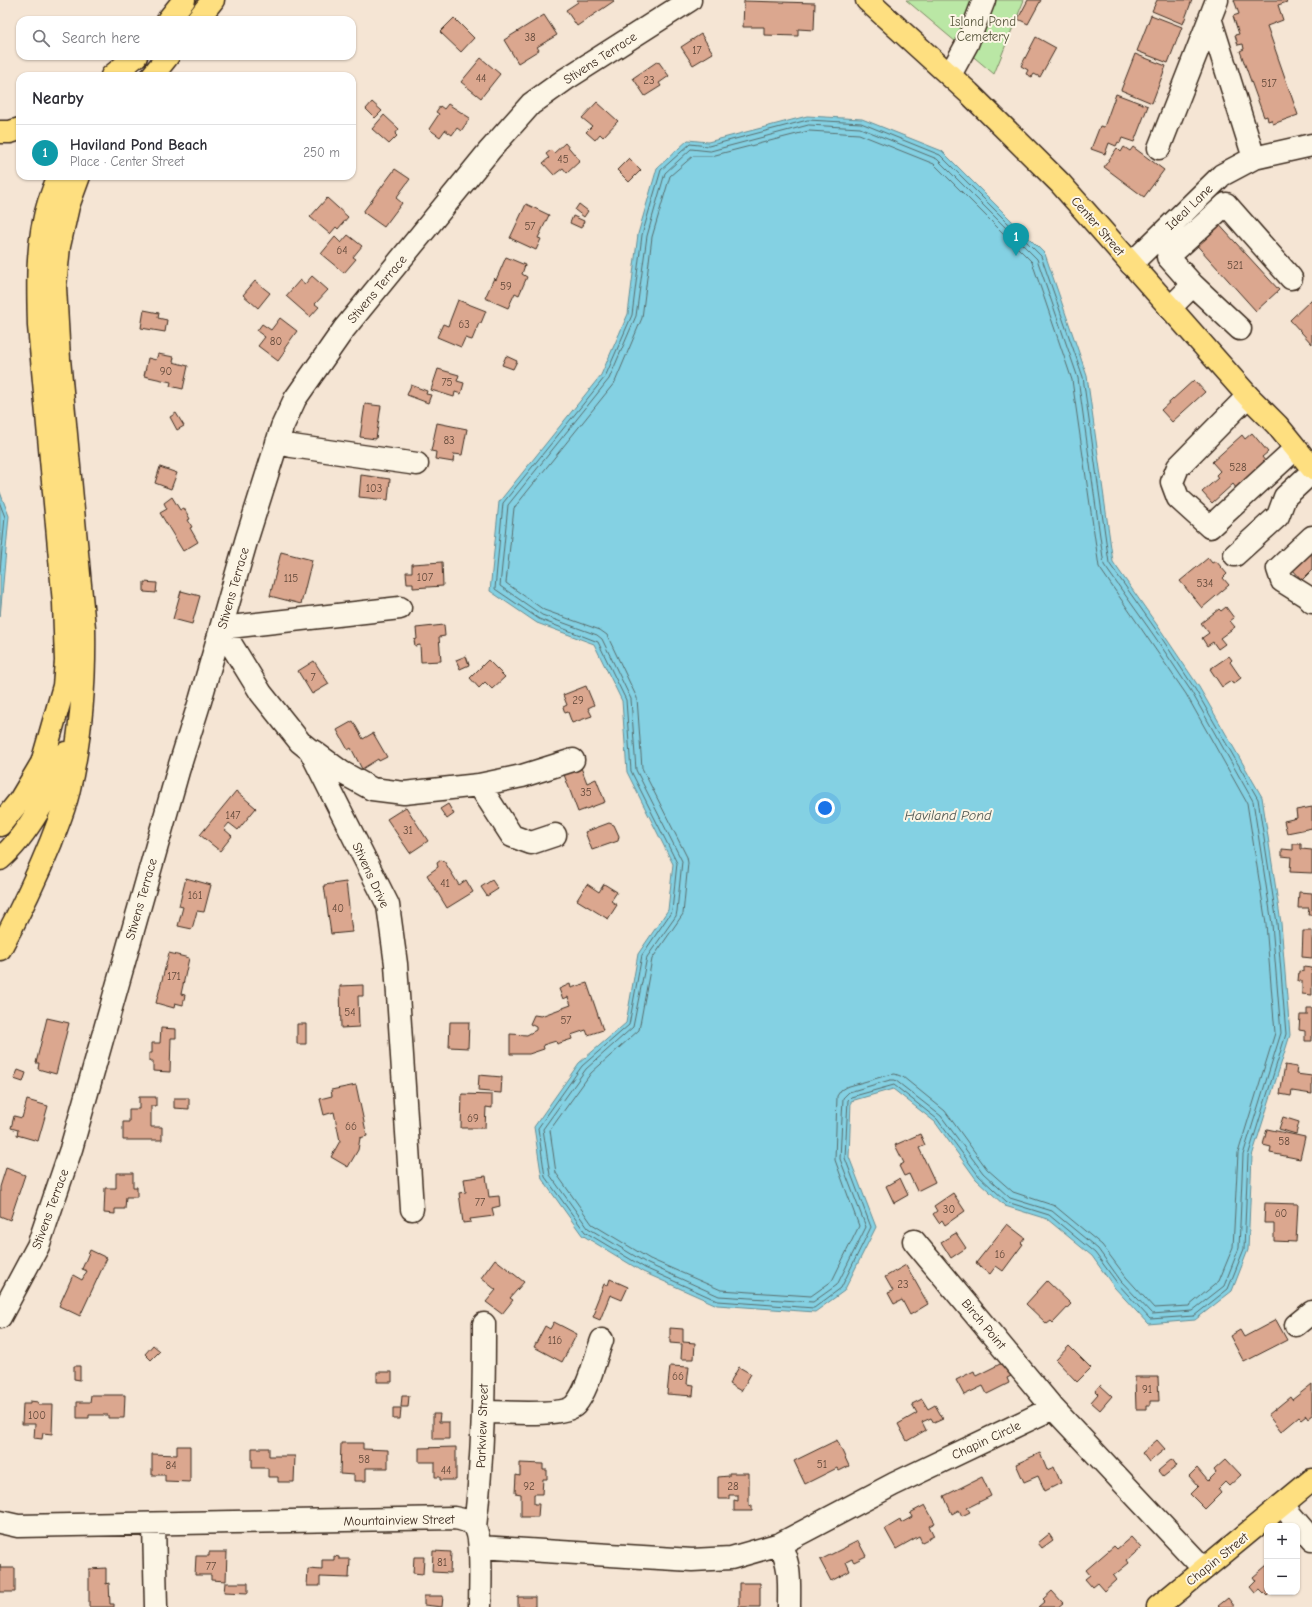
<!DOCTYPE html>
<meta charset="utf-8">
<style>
:root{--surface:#fff;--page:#f2f2f3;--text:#2b2b33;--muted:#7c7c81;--line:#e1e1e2;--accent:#b45309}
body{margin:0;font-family:"Comic Neue",sans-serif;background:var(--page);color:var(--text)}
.controls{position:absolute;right:12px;bottom:12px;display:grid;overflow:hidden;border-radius:8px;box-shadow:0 1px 3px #0004}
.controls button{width:36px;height:36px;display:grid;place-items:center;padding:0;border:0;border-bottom:1px solid var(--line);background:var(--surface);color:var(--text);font:20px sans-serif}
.you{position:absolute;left:825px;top:808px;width:14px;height:14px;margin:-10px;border:3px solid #fff;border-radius:50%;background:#1a73e8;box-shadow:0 0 0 6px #1a73e833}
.badge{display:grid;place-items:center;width:26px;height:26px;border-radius:50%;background:var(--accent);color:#fff;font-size:13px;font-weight:700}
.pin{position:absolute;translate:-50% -33px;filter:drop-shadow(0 1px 2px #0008)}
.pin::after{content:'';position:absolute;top:21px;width:14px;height:12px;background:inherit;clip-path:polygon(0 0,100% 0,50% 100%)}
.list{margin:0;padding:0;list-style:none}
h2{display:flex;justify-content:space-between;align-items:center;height:52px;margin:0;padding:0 16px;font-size:17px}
h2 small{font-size:13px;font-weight:400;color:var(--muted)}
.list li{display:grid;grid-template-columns:26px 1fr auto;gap:12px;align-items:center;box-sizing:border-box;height:56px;padding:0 16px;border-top:1px solid var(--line)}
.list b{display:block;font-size:15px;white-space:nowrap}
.list p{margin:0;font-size:13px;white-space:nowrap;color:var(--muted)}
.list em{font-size:13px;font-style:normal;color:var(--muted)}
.icon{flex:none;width:22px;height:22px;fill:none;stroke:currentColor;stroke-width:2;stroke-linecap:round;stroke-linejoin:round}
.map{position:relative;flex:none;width:1312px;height:1607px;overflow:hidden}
.search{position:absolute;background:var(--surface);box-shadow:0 1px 3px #0004;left:16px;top:16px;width:340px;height:44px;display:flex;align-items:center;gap:10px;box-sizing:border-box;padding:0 14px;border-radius:12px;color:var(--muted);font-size:15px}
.panel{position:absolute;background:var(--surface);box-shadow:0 1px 3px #0004;left:16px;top:72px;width:340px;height:108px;border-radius:12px}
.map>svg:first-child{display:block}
.green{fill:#bae7a5;stroke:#7a8862}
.water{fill:#84d1e3;stroke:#678e94}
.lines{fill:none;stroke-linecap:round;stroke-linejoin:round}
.shore{stroke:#586d6d;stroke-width:1}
.building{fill:#dba78f;stroke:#3b2a1e}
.minor-casing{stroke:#3b2a1e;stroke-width:25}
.major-casing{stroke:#3b2a1e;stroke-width:25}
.highway-casing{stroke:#3b2a1e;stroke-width:25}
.minor{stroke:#fcf5e5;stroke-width:22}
.major{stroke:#fedf80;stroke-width:22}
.highway{stroke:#fedf80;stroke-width:22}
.labels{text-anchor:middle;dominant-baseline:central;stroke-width:4;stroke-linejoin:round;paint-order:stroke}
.number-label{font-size:11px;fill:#63493a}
.park-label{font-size:13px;fill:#5b5940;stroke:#fcf5e5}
.street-label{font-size:13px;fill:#3b2a1e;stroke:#fcf5e5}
.water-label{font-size:14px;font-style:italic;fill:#4d544f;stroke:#fcf5e5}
</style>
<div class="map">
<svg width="1312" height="1607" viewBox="0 0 1312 1607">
<rect width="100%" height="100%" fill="#f5e5d4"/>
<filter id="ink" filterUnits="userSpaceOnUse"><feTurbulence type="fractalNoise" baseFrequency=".025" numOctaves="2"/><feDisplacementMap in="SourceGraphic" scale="8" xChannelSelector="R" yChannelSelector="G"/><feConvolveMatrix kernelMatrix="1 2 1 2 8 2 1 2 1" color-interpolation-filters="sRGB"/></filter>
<g filter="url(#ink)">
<path class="green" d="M906 0H1024L994 74Z"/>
<path class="water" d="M807 116 862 119 942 151 1045 254 1087 376 1113 562 1162 632 1199 687 1262 797 1281 923 1290 1035 1252 1156 1248 1250 1232 1291 1195 1320 1148 1324 1114 1287 1092 1256 1047 1219 1005 1206 976 1179 935 1122 893 1089 851 1101 849 1157 876 1227 844 1291 815 1312 717 1305 643 1272 582 1235 542 1179 534 1127 579 1063 626 1023 638 954 668 910 673 864 627 772 622 701 594 644 537 623 490 591 499 502 601 375 628 314 638 234 657 168 688 140 708 142Z
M0 492 9 516 0 617Z"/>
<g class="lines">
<path class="shore" d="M808 120 861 123 940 155 1041 256 1083 377 1109 563 1159 634 1195 689 1258 799 1277 923 1286 1034 1248 1156 1244 1249 1228 1289 1194 1316 1150 1319 1118 1284 1095 1253 1049 1215 1007 1202 979 1176 937 1119 894 1085 851 1097 848 1100 845 1158 871 1227 841 1288 814 1308 718 1301 645 1268 585 1232 545 1177 538 1128 582 1066 629 1025 642 955 672 911 677 863 631 771 626 700 598 642 539 619 495 589 503 503 605 377 632 315 642 235 661 170 690 144 708 146Z
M809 125 860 128 937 159 1037 259 1078 378 1104 565 1155 637 1191 691 1253 801 1272 924 1281 1033 1243 1155 1239 1248 1224 1286 1192 1311 1152 1314 1121 1281 1098 1249 1052 1211 1010 1198 983 1173 941 1116 895 1080H890L849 1092 843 1098 840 1159 866 1227 837 1285 813 1302 719 1296 648 1264 588 1228 550 1175 543 1129 586 1069 633 1027 647 957 676 916 677 911 682 861 636 770 631 699 602 639 597 635 542 615 500 586 508 505 609 379 636 316 647 236 665 173 691 149 710 151Z
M809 131 859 134 934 164 1032 262 1072 380 1099 567 1186 694 1247 803 1266 924 1275 1033 1238 1153 1233 1247 1219 1281 1189 1306 1154 1308 1126 1277 1102 1245 1055 1206 1013 1192 987 1169 945 1111 903 1077 895 1074 888 1075 846 1087 841 1090 837 1096 835 1160 859 1226 832 1281 811 1296 721 1290 650 1259 592 1224 556 1173 550 1130 591 1073 639 1030 652 959 683 914 688 863 687 857 642 768 637 698 607 635 600 630 544 610 506 583 514 508 615 382 642 318 652 237 670 176 693 156H711Z
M0 504 5 517 0 571"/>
</g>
<path class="building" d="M577 0H613L614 1 577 26 566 10 578 2Z
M1028 0H1041L1028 24 1018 19Z
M1157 0H1192L1183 24 1152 11Z
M1234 0H1286L1287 2 1278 5 1283 20 1267 26 1298 115 1273 124 1271 120 1268 121 1267 116 1264 117 1240 51 1244 49 1243 44 1238 45 1235 35 1239 34 1233 16 1239 14Z
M744 1 815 3 814 30 798 29V36L764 35V27H743Z
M544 15 557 35 537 47 539 50 518 63 504 40Z
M1151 15 1182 27 1168 63 1137 51Z
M454 18 474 38 461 52 440 32Z
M701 34 713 53 693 65 681 47Z
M1036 37 1056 48 1040 77 1034 74 1032 77 1026 74 1028 70 1021 66Z
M1135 54 1166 66 1152 103 1121 90Z
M481 58 500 74 481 98 461 82Z
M658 61 669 76 659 83 661 86 645 96 633 78Z
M1116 94 1148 106 1134 142 1122 138 1120 143 1118 142 1116 146 1109 143 1105 154 1091 149 1100 126 1104 127Z
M372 102 382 111 375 118 366 109Z
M597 102 618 121 603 137 600 134 595 140 586 132 592 126 582 118Z
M448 104 470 118 461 131 457 128 452 135 445 130 440 137 429 129 439 114 436 112 440 106 444 109Z
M384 115 399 129 395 134 397 136 389 144 372 129Z
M565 143 580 161 567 173 563 168 554 175 543 163 549 158 546 154 551 150 554 153Z
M1124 147 1130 151 1133 147 1164 170 1144 197 1104 167 1117 148 1121 152Z
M629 158 641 170 629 182 617 170Z
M395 169 410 179 396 198 402 203 384 227 363 212Z
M327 198 348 217 338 229 336 227 330 234 310 217Z
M526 204 549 215 538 238 541 239 536 250 510 238Z
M579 204 588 211 584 217 575 210Z
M573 216 584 221 581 228 570 223Z
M1214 219 1279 290 1256 311 1192 240Z
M348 235 362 246 353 257 356 259 344 273 321 254 335 237 341 243Z
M506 257 525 265 522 274 527 277 519 295 515 293 508 308 485 298 494 278 496 280Z
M312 276 328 290 315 304 319 307 310 317 286 296 300 280 305 284Z
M255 281 270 293 258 308 243 295Z
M1312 299V344L1290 320Z
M458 300 486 311 481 323H479L472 340 465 338 461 347 437 337 443 324 448 326Z
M144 310 159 313 158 318 167 320 165 332 141 328Z
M280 318 297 331 284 349 286 350 278 361 258 346 265 337 257 331 262 324 271 330Z
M158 354 174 357 173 362 188 366 183 389 170 386 171 382 144 376 148 358 156 360Z
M506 356 517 361 513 369 502 365Z
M438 369 459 375 457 381 464 383 461 394 455 392 454 397 431 390Z
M1194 380 1205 392 1172 422 1161 410Z
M411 385 427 391 426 394 431 395 428 403 407 395Z
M365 404 381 406 376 439 360 437Z
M176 413 184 426 177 430 170 417Z
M437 423 467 429 462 455 454 454 453 462 435 459 436 452 431 451Z
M1252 433 1268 452 1262 457 1266 462 1236 488 1233 484 1212 503 1202 492 1218 478 1216 475 1220 471 1212 462 1242 435 1245 439Z
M160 467 177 473 171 489 155 483Z
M361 475 390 479 388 500 359 497Z
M172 497 180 510 184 508 190 519 188 520 192 527 190 528 198 542 183 551 160 513 167 509 164 503Z
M281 552 312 560 301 604 270 596Z
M1312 552V570L1302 580 1291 568Z
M1208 558 1212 563 1216 561 1227 574 1223 578 1229 585 1202 608 1180 581Z
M442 562 443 586 413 588V583H407L406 572H412V564Z
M144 582 157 583 156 593 144 592Z
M181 591 200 596 192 624 173 619Z
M1226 607 1234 618 1230 621 1235 627 1220 638 1225 644 1218 649 1213 642 1207 646 1202 638 1209 633 1201 623 1219 609 1221 611Z
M444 625 445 636 439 637 441 661 421 662 420 645 415 646 414 640 417 639 416 628Z
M466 656 469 665 460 669 456 660Z
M1229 656 1232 660 1230 662 1241 678 1233 684 1231 681 1222 687 1210 669Z
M488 660 505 677 492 689 485 682 479 688 470 678Z
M314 661 329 684 312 694 298 671Z
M586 686 594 705 588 708 592 716 572 723 568 712 565 713 563 707 567 705 563 695Z
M353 721 363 739 373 733 387 757 379 761 378 759 362 769 351 748 348 750 337 730Z
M580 765 587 783 596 779 605 802 578 812 563 772Z
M236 791 256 808 238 830 229 823 224 829 232 836 220 851 200 835Z
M448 804 454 814 447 819 440 809Z
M406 807 428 841 410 853 387 819Z
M1312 807V828L1287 833 1284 821 1297 818 1296 810Z
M609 823 614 825 619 836 618 841 592 850 585 832Z
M1293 844H1301V849L1312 850V873L1290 872 1291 857 1282 856V849L1293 850Z
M441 860 444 861 459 885 466 880 473 892 447 908 427 875 438 867 437 863Z
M186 878 211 885 204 912 197 911 192 929 178 926 183 907 179 906Z
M492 880 498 889 487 896 481 887Z
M346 882 352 932 331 934 324 885Z
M587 884 599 892 604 884 617 892 611 901 617 905 608 919 577 900Z
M1299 892 1312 893V915H1308L1309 908H1298Z
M1303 931H1312V958L1302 957Z
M169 953 189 958 181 994 185 995 183 1005 175 1003 174 1008 156 1003Z
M1303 967 1312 968V995L1302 994V981H1298L1299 971 1303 972Z
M587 983 603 1030 588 1035 586 1030 571 1035 572 1039 557 1044 556 1041 543 1045 544 1049 529 1054H510V1034L527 1035 536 1030V1027L530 1024 534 1015 541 1016 571 1005 568 997 563 999 559 989 570 984 571 988Z
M363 985V996H358L359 1027 341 1028 340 986Z
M1307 1008H1312V1041H1305V1031L1299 1030 1300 1015H1307Z
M47 1018 69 1023 56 1074 38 1069 39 1063H36Z
M450 1022H469L468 1048 449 1047Z
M297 1024H306V1044H297Z
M161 1028 176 1029V1038H171L170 1072 153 1071V1061H149V1053H152V1043H160Z
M1285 1065 1297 1067 1296 1074 1312 1076V1094L1292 1091 1291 1096 1280 1094Z
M18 1070 26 1073 23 1082 14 1079Z
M479 1075 502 1077 501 1093 478 1091Z
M356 1085 367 1136 360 1138 358 1150 348 1167 331 1157 340 1141 334 1112 324 1115 320 1099 332 1096 331 1090Z
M462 1094 492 1095V1108L486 1107 485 1128H461Z
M139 1097H156V1106H151V1127H162V1140H123V1122H129V1109H139Z
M174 1098H189V1109L174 1108Z
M27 1100 48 1106 38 1141 17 1135 18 1130 11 1128 14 1116 22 1118Z
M1283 1117 1299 1122 1296 1134 1279 1129Z
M1267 1129 1305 1137 1300 1159 1270 1153 1271 1147 1263 1145Z
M920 1134 925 1145 919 1148 935 1182 917 1191 909 1174 904 1176 899 1166 904 1163 895 1145Z
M6 1168 25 1175 10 1220 0 1216V1187Z
M116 1173H133V1187H137V1197H126L125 1209H115V1214L104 1213 105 1188H116Z
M486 1176 489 1197 499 1196 500 1206 492 1208 494 1216 470 1219 471 1222 463 1223 459 1193 466 1192 464 1179Z
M900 1178 908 1195 894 1203 886 1186Z
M953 1193 965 1211 945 1225 942 1220 939 1223 933 1214 937 1211 934 1206Z
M1265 1203 1298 1204 1296 1242 1274 1241V1223H1264Z
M1007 1224 1025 1238 1021 1243 1023 1244 1003 1271 996 1266 990 1274 976 1263Z
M956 1233 966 1248 951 1258 941 1242Z
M90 1250 107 1258 80 1316 59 1306 73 1275 82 1280 87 1271 82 1269Z
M495 1259 524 1282 510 1298 513 1300 502 1314 486 1302 496 1290 481 1278Z
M906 1265 928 1304 910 1315 902 1300 894 1304 888 1293 893 1291 885 1277Z
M610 1279 628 1287 622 1300 610 1295 600 1320 593 1317 596 1310 594 1309 604 1284 608 1285Z
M1047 1281 1071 1304 1053 1323 1051 1321 1047 1324 1026 1304Z
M1276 1320 1287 1340 1244 1362 1230 1336 1240 1330 1244 1337Z
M554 1322 577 1334 562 1362 534 1347 545 1326 550 1329Z
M670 1328 683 1329V1342L695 1343 694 1359H681L682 1344 670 1343Z
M153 1345 160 1351 151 1360 145 1354Z
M1069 1346 1091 1368 1077 1382 1056 1360Z
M1004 1362 1011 1376 1007 1378 1009 1383 987 1394 983 1386 964 1395 956 1380 974 1371 976 1376Z
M74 1366H80V1380L74 1379Z
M670 1366 689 1367 687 1384 694 1385 693 1396 667 1394Z
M739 1367 751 1374 741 1391 729 1384Z
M377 1372H392V1382H377Z
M1135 1377H1158L1159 1401H1150V1406H1146V1409H1136Z
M1312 1384V1415L1308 1418 1306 1415 1301 1419 1299 1417 1281 1432 1268 1415 1290 1397 1292 1400Z
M1100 1385 1112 1396 1100 1410 1091 1402 1098 1394 1095 1391Z
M91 1395H125L124 1418H108V1415H89V1418H77V1402H90Z
M402 1396H409L408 1407H401Z
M922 1399 928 1409 935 1405 943 1419 934 1423 931 1418 922 1422 926 1430 907 1441 898 1424 917 1413 912 1404Z
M30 1401 38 1402V1405H53L52 1434 43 1433 42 1439 34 1438 35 1424H22L23 1404H30Z
M393 1408H401L400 1419H393Z
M433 1414H440L439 1422H449V1439H433Z
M837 1440 849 1466 839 1471 837 1468 805 1484 794 1461Z
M1157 1440 1165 1449 1149 1462 1142 1453Z
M341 1443H363V1449L388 1450V1468H366V1481H354V1475L340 1474Z
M177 1446H190V1482L165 1481V1475H152V1454L177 1455Z
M456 1447V1480H440V1477H435V1462H419V1448Z
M252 1448H269V1456H295L294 1482H278V1477H268V1468H252Z
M1040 1453 1047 1470 1054 1467 1061 1483 1045 1491 1038 1476 1024 1482 1016 1464Z
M1172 1459 1177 1466 1163 1477 1158 1471Z
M1226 1459 1241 1475 1229 1486 1225 1482 1218 1489 1221 1493 1205 1509 1190 1494 1198 1486 1189 1476 1197 1468 1208 1481 1216 1473 1214 1470Z
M520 1463 543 1464V1470H547V1479H543L542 1494H534V1504H539L538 1517H521V1494L515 1493 516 1475 520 1476Z
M729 1473H749V1506L752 1505V1511H734V1500L738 1501V1495H729V1499H718V1477L729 1476Z
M982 1477 991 1496 967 1508 970 1512 962 1516 959 1510 952 1514 944 1496Z
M925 1505 935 1523 929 1526 934 1536 922 1542 919 1536 896 1549 885 1529 900 1520 901 1523 912 1517 910 1513Z
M1049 1534 1053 1540 1042 1548 1038 1543Z
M1131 1537 1141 1548 1127 1560 1129 1563 1113 1576 1116 1580 1104 1591 1097 1583 1092 1587 1085 1579 1090 1575 1086 1570 1114 1546 1117 1549Z
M858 1541 866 1556 854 1562 852 1559 846 1562 850 1571 831 1581 820 1560Z
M433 1551 451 1552 450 1573 432 1572Z
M209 1552H227L226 1581 211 1580V1575H195L196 1556H209Z
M334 1556 339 1557V1559H350L349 1578 320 1577V1586H307L308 1569 322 1570V1560H334Z
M414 1557H424L423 1574 413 1573Z
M0 1565V1568H15V1592H0Z
M1267 1565V1592H1271L1267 1596 1260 1589 1255 1593 1250 1587 1256 1581 1253 1577Z
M106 1568V1584L109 1583 110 1604H114V1607H89V1569Z
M225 1583H248V1593L224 1592Z
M739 1583H760V1607H739Z
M1052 1591 1063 1603 1058 1607H1038L1045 1601 1043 1599Z
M424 1596H443L442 1607 424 1605Z
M518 1597H535V1607H518Z
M1228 1598 1235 1607H1219L1218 1606Z"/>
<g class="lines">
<defs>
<path id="minor" d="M1217 0 1210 18 1254 158 1312 145
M950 75 967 44 984 0
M1159 148 1210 18
M1131 264 1222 175 1254 158
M1193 285 1240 329
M1170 308 1193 285 1168 257 1226 204 1291 278
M1248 396 1178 467 1172 482 1178 498 1210 527 1295 449
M277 442 292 446 417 464
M1312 537 1278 569 1282 581 1306 596 1312 602
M1235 555 1278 516 1285 497 1312 472
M400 608 221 628 261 693 300 742 310 750 388 905 396 964 412 1209
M313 751 343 773 372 789 404 793 479 785 522 776 573 760
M479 785 512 836 531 843 555 835
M914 1241 1053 1408
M0 1317 38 1246 71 1149 178 771 200 701 247 538 282 427 295 399 344 329 490 150 531 104 566 79 690 0
M1296 1325 1312 1312
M484 1412C501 1412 564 1417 575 1405 588 1390 595 1359 602 1340
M1282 1505 1312 1540
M0 1522 18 1526 454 1518C461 1519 469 1521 474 1526 483 1536 480 1592 480 1607
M154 1525 156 1607
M475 1527C483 1459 484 1392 484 1324
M480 1547 692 1560 731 1558 780 1544
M789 1607C789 1582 791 1567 780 1544L894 1484 1053 1408 1204 1569"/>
<path id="major" d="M867 0 969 93 1060 183 1248 396 1277 425 1312 468
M1158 1607 1312 1480"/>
<path id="highway" d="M168 20 184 0
M197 20 213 0
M112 76 136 56
M152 76 168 56
M0 132H10L20 129
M0 825 20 800 42 763 64 686 66 661 64 603 39 326C38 285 36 242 49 202 52 193 55 185 59 176
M0 859C26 837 56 785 66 753
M0 949C19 914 36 879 51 842 57 826 64 810 68 793 81 739 85 684 84 628L59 359 55 287 59 246 68 206 79 176"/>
</defs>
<use href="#minor" class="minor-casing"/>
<use href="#major" class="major-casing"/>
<use href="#highway" class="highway-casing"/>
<use href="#minor" class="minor"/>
<use href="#major" class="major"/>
<use href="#highway" class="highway"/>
</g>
</g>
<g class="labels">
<g class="number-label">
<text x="530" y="37">38</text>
<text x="697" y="50">17</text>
<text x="481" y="78">44</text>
<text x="649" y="80">23</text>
<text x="1269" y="83">517</text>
<text x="563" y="159">45</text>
<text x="530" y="226">57</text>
<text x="342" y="250">64</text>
<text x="1235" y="265">521</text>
<text x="506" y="286">59</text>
<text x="464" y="324">63</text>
<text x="276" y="341">80</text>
<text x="166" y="371">90</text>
<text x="447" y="382">75</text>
<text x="449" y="440">83</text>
<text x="1238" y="467">528</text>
<text x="374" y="488">103</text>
<text x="425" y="577">107</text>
<text x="291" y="578">115</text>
<text x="1205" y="583">534</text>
<text x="313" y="677">7</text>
<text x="578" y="700">29</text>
<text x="586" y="792">35</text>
<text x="233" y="815">147</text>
<text x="408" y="830">31</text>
<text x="445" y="883">41</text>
<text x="195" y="895">161</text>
<text x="338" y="908">40</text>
<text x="174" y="976">171</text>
<text x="350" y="1012">54</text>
<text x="566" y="1020">57</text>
<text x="473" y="1118">69</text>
<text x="351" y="1126">66</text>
<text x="1284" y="1141">58</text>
<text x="480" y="1202">77</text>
<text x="949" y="1209">30</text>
<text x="1281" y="1213">60</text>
<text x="1000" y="1254">16</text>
<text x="903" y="1284">23</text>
<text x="555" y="1340">116</text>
<text x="678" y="1376">66</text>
<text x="1147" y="1389">91</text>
<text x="37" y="1415">100</text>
<text x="364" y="1459">58</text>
<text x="822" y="1464">51</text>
<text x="171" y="1465">84</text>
<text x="446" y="1470">44</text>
<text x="529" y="1486">92</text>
<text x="733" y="1486">28</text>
<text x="442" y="1562">81</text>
<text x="211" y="1566">77</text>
</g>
<g class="park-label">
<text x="983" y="21">Island Pond<tspan x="983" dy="15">Cemetery</tspan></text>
</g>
<g class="street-label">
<text transform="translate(600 58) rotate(-33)">Stivens Terrace</text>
<text transform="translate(1189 207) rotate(-44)">Ideal Lane</text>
<text transform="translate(1098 226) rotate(49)">Center Street</text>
<text transform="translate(377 289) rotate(-50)">Stivens Terrace</text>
<text transform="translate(233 588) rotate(-74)">Stivens Terrace</text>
<text transform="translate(371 875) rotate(65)">Stivens Drive</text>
<text transform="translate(141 899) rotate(-74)">Stivens Terrace</text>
<text transform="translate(50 1209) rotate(-70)">Stivens Terrace</text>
<text transform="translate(984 1324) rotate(50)">Birch Point</text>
<text transform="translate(482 1426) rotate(-88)">Parkview Street</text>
<text transform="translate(986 1440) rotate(-25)">Chapin Circle</text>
<text transform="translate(399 1520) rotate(-1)">Mountainview Street</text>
<text transform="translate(1217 1559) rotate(-39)">Chapin Street</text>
</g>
<g class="water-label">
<text x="948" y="815">Haviland Pond</text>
</g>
</g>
</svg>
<div class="controls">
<button>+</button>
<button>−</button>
</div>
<div class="you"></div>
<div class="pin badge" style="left:1016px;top:256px;background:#0f9aa8">1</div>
<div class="search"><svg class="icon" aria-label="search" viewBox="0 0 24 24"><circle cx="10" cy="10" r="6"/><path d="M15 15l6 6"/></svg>Search here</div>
<section class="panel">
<h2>Nearby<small></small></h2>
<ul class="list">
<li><span class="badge" style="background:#0f9aa8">1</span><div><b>Haviland Pond Beach</b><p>Place · Center Street</p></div><em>250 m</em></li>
</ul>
</section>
</div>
